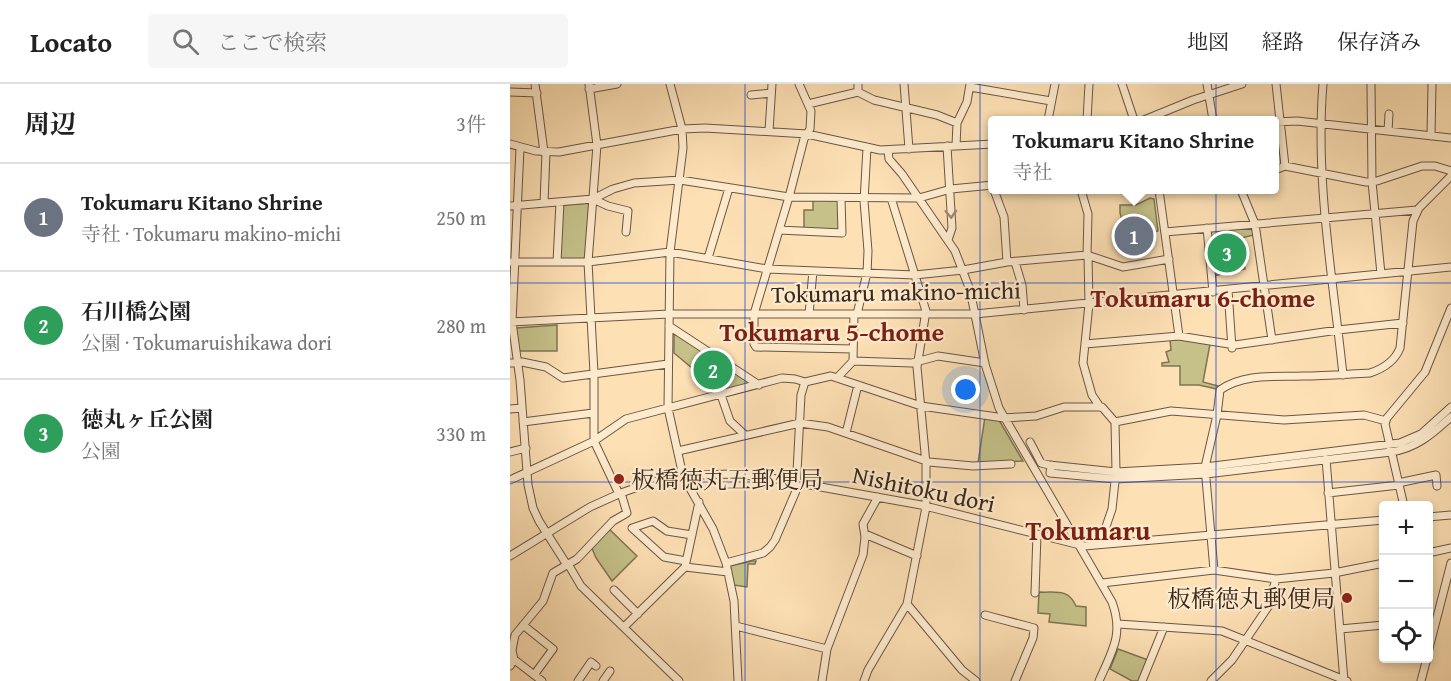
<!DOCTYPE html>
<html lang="ja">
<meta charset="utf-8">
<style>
:root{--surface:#fff;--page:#f6f6f6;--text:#222;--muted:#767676;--line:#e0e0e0;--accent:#db2777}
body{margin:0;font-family:"Gentium Book Plus","Noto Serif JP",serif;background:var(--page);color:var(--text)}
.controls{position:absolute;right:18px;bottom:18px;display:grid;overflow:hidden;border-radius:6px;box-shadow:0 3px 9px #0003}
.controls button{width:54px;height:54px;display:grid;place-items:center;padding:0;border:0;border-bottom:2px solid var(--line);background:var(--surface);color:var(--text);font:30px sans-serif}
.you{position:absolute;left:456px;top:306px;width:21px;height:21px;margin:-15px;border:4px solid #fff;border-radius:50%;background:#1a73e8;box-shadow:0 0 0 9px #1a73e833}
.badge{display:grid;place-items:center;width:39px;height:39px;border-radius:50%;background:var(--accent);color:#fff;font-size:20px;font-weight:700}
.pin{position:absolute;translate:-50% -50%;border:3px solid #fff;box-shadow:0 2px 6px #0006}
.popup{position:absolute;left:478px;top:32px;width:291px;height:78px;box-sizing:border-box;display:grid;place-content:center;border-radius:6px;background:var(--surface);filter:drop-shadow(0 2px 4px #0005);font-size:20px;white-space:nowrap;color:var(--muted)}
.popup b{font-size:22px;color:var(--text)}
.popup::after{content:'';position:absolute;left:50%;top:100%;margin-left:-12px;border:12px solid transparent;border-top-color:var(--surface)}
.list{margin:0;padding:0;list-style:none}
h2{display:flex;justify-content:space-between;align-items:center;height:78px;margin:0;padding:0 24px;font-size:26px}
h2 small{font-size:20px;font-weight:400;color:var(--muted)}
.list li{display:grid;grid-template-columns:39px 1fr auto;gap:18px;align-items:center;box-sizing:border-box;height:108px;padding:0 24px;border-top:2px solid var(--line)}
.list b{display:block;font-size:22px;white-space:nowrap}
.list p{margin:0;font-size:20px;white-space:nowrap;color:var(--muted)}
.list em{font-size:20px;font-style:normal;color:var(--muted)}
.icon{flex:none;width:33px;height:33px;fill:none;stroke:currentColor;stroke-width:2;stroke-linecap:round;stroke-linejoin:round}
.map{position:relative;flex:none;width:941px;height:597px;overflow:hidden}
header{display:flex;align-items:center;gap:36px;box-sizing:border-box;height:84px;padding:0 30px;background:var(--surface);border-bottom:2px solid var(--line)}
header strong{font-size:28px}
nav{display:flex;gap:33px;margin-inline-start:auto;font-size:21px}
.search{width:420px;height:54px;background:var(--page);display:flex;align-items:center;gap:15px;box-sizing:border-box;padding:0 21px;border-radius:6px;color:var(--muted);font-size:22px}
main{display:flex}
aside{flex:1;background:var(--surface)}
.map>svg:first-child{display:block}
.green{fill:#c5c189;stroke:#7f7454;stroke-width:1.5}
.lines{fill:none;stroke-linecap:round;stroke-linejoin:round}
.minor-casing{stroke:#6a5644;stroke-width:9}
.minor{stroke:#feebce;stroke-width:7}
.oneway{stroke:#9c8a76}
.grid{fill:none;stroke:#1d4ed8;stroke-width:1.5;stroke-opacity:0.55}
.poi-dot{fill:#8f2418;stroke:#feebce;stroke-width:2}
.labels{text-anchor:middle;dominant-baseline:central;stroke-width:4.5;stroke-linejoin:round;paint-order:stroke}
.street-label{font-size:24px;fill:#39281e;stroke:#feebce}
.poi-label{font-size:24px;fill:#39281e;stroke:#feebce;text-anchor:start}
.neighbourhood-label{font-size:26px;font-weight:bold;fill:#7a1f14;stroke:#feebce}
.quarter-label{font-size:27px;font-weight:bold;fill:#7a1f14;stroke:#feebce}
</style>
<header>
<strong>Locato</strong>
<div class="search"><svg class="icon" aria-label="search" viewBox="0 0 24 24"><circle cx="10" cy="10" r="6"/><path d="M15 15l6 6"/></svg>ここで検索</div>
<nav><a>地図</a><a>経路</a><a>保存済み</a></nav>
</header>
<main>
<aside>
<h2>周辺<small>3件</small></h2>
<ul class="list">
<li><span class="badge" style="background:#6b7280">1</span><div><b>Tokumaru Kitano Shrine</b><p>寺社 · Tokumaru makino-michi</p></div><em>250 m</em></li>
<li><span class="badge" style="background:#2e9e5b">2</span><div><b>石川橋公園</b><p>公園 · Tokumaruishikawa dori</p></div><em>280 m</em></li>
<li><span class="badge" style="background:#2e9e5b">3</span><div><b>徳丸ヶ丘公園</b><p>公園</p></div><em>330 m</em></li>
</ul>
</aside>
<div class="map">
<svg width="941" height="597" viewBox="0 0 941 597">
<rect width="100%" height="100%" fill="#fde0b4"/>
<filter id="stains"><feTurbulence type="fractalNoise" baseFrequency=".00333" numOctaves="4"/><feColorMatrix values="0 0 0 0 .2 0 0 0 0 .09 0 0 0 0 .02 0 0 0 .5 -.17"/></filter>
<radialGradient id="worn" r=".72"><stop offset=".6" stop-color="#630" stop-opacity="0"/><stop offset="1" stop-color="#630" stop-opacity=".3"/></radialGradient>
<path class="green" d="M640 114 644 115 648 147 631 150 613 140 610 129V121H626Z
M303 116H327L329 118 330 144 327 146 294 145V126H303Z
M77 119 80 122 75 173 73 175H51L49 173 51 123 54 121Z
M740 143 743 145 744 151 731 154 735 185 703 192 699 150 701 146Z
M47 241V267H9L6 244Z
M167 250 239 297 238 301 205 310 201 300 164 269V252Z
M671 255 700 260 693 298 708 302 707 305 689 301H670V282H652V279L659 278 656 268 661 266 660 256Z
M475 333 489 336 513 377 468 379Z
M98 444 127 472 102 497 86 474 81 462Z
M242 477H246L245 480H238L237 503 224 501 220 482Z
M529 508C546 509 558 504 566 522L576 523V542L539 538 540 530 528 529Z
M608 565 638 576 629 597H622L600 585Z"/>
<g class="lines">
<defs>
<path id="minor" d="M25 0 34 68
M79 0 87 61 78 178 84 289V357L109 410
M160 0 172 45 173 64 160 168 158 324 173 392 203 445 216 479 224 517 228 597
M289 0 301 27 300 45 294 55 279 113 244 230V260L246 263 343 265
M394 0 399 65
M612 0 624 36
M697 0 703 36
M766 0 775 82
M813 0C805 97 823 194 833 291
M861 0 862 98 871 190
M460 3 541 17
M79 5 107 0
M0 8 27 9
M348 8 364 16 427 31 447 39
M241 11 261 9
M298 20 348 8V0
M538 36 545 0
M577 36 579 0
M634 36 683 16 732 0
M765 38 787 37 941 54
M259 47 262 0
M878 47 879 30
M921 52 922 0
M0 60 26 67 49 68 172 45 195 44 297 50 370 66 483 60
M437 62 442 144 438 156
M446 62 447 39 457 18 460 0
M10 64 2 238 10 296 18 401 23 424 29 437 57 481
M378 66 379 75 392 90 445 167 460 206 475 280 489 324 602 518C614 551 602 567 589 597
M765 86 775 82 856 98 867 97 912 82H925L941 87
M484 106 494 133 497 178
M571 106 578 130 577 171
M649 106 669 252
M731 106 745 140 762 256
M83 115 98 122 118 127 116 148
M34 119 36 68
M0 122 83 115 103 105 124 99 170 96 279 113 409 114 441 105 483 101
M697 144 703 208
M269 146 332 149 331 114
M655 148 907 126
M578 171 579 220 573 279 582 311 590 323
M198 174 219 104
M0 178H78L160 168 257 185 405 191 453 186 497 178 577 171 613 183 659 175
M47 178 50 118
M505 178 512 201 514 226
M718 206 722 264
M299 230 303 187
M347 230 357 189 358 167 354 117 357 64
M0 238 159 230H465L941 183
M159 242 249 301
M575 260 669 252 725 261 828 246 893 239
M343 277 344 230
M0 279 12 278 36 283 53 294 158 280
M327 294 343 277 402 279 428 272 475 279
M211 311 220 337 235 351
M0 325 12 324
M13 338 83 329
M605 338 661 327 774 336 854 331 876 337
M336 349 348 301
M520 358 531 379 539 381 606 388 695 383 890 359 911 350 941 323
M168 367 290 339 318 343 419 378 463 382 501 380
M0 368 16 364
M816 375 834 597
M541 381 540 389 605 395 696 390 881 368C907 364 922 350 941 333
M0 396 84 357 116 335 272 294 285 295 295 298 321 292 411 322 494 334 526 332 554 323H592L605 338 606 388 602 425 590 460
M888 399 926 391 927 402
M818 409 889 401
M894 422 875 340 877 334 915 288 941 224
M918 433 941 431
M355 450 407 472
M918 469 941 464
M0 472 80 423 111 409 142 398 190 391 221 390 255 393 411 421 574 462 874 436
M176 477 154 473 122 444 143 437 157 447 182 451
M216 479 253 469 260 463 265 456 286 407 291 311 295 298
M58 480 71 502 169 597
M175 483 218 488
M704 486 695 383 707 331 710 306C734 289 766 293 793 292 816 292 838 290 860 289 872 285 885 277 890 264L903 137 909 124 941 92
M592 499 704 486 766 495 824 489 874 479
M104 506 128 530
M525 509 527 450
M397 520 452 586 466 597
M475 531 524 544 523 554 505 597
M608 540 712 547 837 597
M13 541 43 565 24 591
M226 542 317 565
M114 543 175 483 189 418
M830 545 874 541
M918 568 941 479
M1 573 32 597
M0 582 4 576 2 566 5 551 33 517 43 489 67 475 103 437 117 429 111 409
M68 597 81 578 86 582
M93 597 100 587
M312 597 317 565 353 471 355 453 353 440 368 413
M354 597 358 586 397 520 416 423V380L407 283 416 227 381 114
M632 597 654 543
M701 597 722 576 758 523 766 495
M911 597 917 574"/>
</defs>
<use href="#minor" class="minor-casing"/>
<use href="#minor" class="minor"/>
</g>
<defs><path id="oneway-chevron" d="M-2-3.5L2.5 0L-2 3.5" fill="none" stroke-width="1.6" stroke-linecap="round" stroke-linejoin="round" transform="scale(1.5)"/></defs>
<use class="oneway" href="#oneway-chevron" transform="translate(441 130) rotate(87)"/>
<path class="grid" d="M235 0V597M470 0V597M706 0V597M0 199H941M0 398H941"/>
<g class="poi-dot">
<circle cx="109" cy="395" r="6"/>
<circle cx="837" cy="514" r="6"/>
</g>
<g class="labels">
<g class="street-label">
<text transform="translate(386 208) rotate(-1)">Tokumaru makino-michi</text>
<text transform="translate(414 405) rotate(12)">Nishitoku dori</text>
</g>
<g class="poi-label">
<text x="121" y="395">板橋徳丸五郵便局</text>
<text x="825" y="514" text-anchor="end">板橋徳丸郵便局</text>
</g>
<g class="neighbourhood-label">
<text x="693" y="213">Tokumaru 6-chome</text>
<text x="322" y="247">Tokumaru 5-chome</text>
</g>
<g class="quarter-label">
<text x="578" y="446">Tokumaru</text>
</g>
</g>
<rect width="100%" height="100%" filter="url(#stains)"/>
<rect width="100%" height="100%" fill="url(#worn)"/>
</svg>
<div class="controls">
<button>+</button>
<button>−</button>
<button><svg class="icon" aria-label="locate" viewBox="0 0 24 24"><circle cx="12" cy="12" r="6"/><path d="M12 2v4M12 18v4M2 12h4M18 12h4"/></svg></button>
</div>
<div class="you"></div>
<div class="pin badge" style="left:624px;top:152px;background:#6b7280">1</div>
<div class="popup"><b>Tokumaru Kitano Shrine</b>寺社</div>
<div class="pin badge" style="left:203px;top:286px;background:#2e9e5b">2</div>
<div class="pin badge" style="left:717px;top:169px;background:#2e9e5b">3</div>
</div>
</main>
